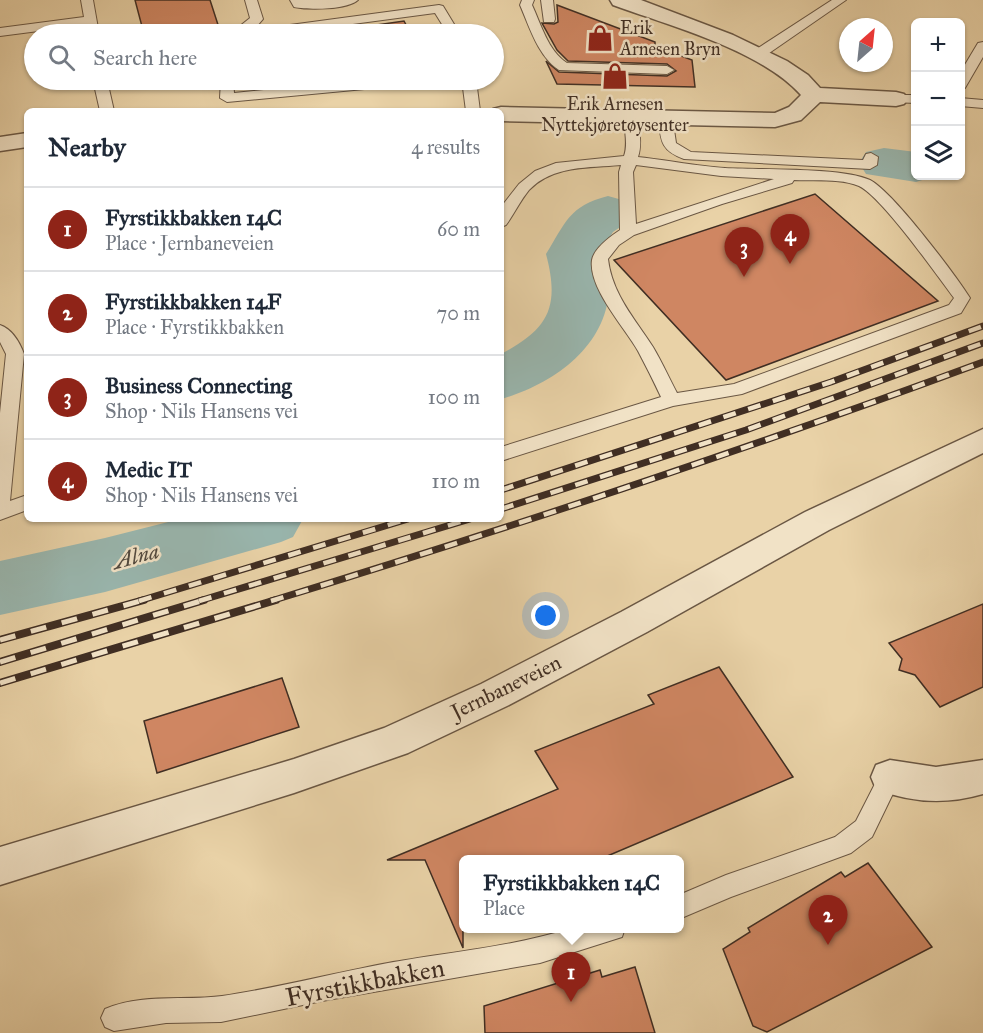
<!DOCTYPE html>
<meta charset="utf-8">
<style>
:root{--surface:#fff;--page:#f2f2f3;--text:#1f2937;--muted:#747a83;--line:#e0e1e3;--accent:#8f2418}
body{margin:0;font-family:"IM FELL Great Primer",serif;background:var(--page);color:var(--text)}
.controls{position:absolute;right:18px;top:18px;display:grid;overflow:hidden;border-radius:9px;box-shadow:0 2px 4px #0004}
.controls button{width:54px;height:54px;display:grid;place-items:center;padding:0;border:0;border-bottom:2px solid var(--line);background:var(--surface);color:var(--text);font:30px sans-serif}
.compass{position:absolute;left:839px;top:18px;width:54px;height:54px;border-radius:50%;background:var(--surface);box-shadow:0 2px 4px #0004;rotate:27deg}
.you{position:absolute;left:546px;top:616px;width:21px;height:21px;margin:-15px;border:4px solid #fff;border-radius:50%;background:#1a73e8;box-shadow:0 0 0 9px #1a73e833}
.badge{display:grid;place-items:center;width:39px;height:39px;border-radius:50%;background:var(--accent);color:#fff;font-size:20px;font-weight:700}
.pin{position:absolute;translate:-50% -50px;filter:drop-shadow(0 2px 3px #0008)}
.pin::after{content:'';position:absolute;top:32px;width:21px;height:18px;background:inherit;clip-path:polygon(0 0,100% 0,50% 100%)}
.popup{position:absolute;left:459px;top:855px;width:225px;height:78px;box-sizing:border-box;display:grid;place-content:center;border-radius:9px;background:var(--surface);filter:drop-shadow(0 2px 4px #0005);font-size:20px;white-space:nowrap;color:var(--muted)}
.popup b{font-size:22px;color:var(--text)}
.popup::after{content:'';position:absolute;left:50%;top:100%;margin-left:-12px;border:12px solid transparent;border-top-color:var(--surface)}
.list{margin:0;padding:0;list-style:none}
h2{display:flex;justify-content:space-between;align-items:center;height:78px;margin:0;padding:0 24px;font-size:26px}
h2 small{font-size:20px;font-weight:400;color:var(--muted)}
.list li{display:grid;grid-template-columns:39px 1fr auto;gap:18px;align-items:center;box-sizing:border-box;height:84px;padding:0 24px;border-top:2px solid var(--line)}
.list b{display:block;font-size:22px;white-space:nowrap}
.list p{margin:0;font-size:20px;white-space:nowrap;color:var(--muted)}
.list em{font-size:20px;font-style:normal;color:var(--muted)}
.icon{flex:none;width:33px;height:33px;fill:none;stroke:currentColor;stroke-width:2;stroke-linecap:round;stroke-linejoin:round}
.map{position:relative;flex:none;width:983px;height:1033px;overflow:hidden}
.search{position:absolute;background:var(--surface);box-shadow:0 2px 4px #0004;left:24px;top:24px;width:480px;height:66px;display:flex;align-items:center;gap:15px;box-sizing:border-box;padding:0 21px;border-radius:33px;color:var(--muted);font-size:22px}
.panel{position:absolute;background:var(--surface);box-shadow:0 2px 4px #0004;left:24px;top:108px;width:480px;height:414px;border-radius:9px}
.map>svg:first-child{display:block}
.lines{fill:none;stroke-linecap:round;stroke-linejoin:round}
.river{fill:#99b6ae;fill-rule:evenodd}
.building{fill:#cf8662;stroke:#402e23;stroke-width:1.5}
.service-casing{stroke:#6a5744;stroke-width:2}
.minor-casing{stroke:#6a5744;stroke-width:3}
.tertiary-casing{stroke:#6a5744;stroke-width:3}
.service{fill:#f1e2c6;fill-rule:evenodd}
.minor{fill:#f1e2c6;fill-rule:evenodd}
.tertiary{fill:#f1e2c6;fill-rule:evenodd}
.rail-far1-casing{stroke:#402e23;stroke-width:7}
.rail-casing{stroke:#402e23;stroke-width:8}
.rail-far1{stroke:#f1e2c6;stroke-width:4.5;stroke-dasharray:13;stroke-linecap:butt}
.rail{stroke:#f1e2c6;stroke-width:5;stroke-dasharray:16;stroke-linecap:butt}
.labels{text-anchor:middle;dominant-baseline:central;stroke-width:5;stroke-linejoin:round;paint-order:stroke}
.far-poi-label{font-size:18px;fill:#402e23;stroke:#f1e2c6;text-anchor:start}
.street-label{font-size:21px;fill:#402e23;stroke:#f1e2c6}
.water-label{font-size:22px;font-style:italic;fill:#52493f;stroke:#f1e2c6}
.near-street-label{font-size:26px;fill:#402e23;stroke:#f1e2c6}
</style>
<div class="map">
<svg width="983" height="1033" viewBox="0 0 983 1033">
<rect width="100%" height="100%" fill="#e9d2a7"/>
<filter id="stains"><feTurbulence type="fractalNoise" baseFrequency=".00333" numOctaves="4"/><feColorMatrix values="0 0 0 0 .2 0 0 0 0 .09 0 0 0 0 .02 0 0 0 .5 -.17"/></filter>
<radialGradient id="worn" r=".72"><stop offset=".6" stop-color="#630" stop-opacity="0"/><stop offset="1" stop-color="#630" stop-opacity=".3"/></radialGradient>
<g class="lines">
<path class="river" d="M884 148 916 152V176H935L916 182 866 174 859 163 866 152Z
M608 196 626 201 634 212 626 223 613 232 600 254C604 265 609 278 609 290 606 348 551 385 501 399V354C549 329 560 307 546 254 566 222 569 206 608 196Z
M180 519H303L293 537 281 542 105 592 0 615V561L105 538Z"/>
</g>
<path class="building" d="M135 0H210L221 34H144Z
M557 5 655 42V46L692 60 695 87 557 84 546 61 559 72 667 76 676 71 667 64 568 61 557 50 542 23 554 24 558 22Z
M404 21 411 34H313Z
M815 194 938 301 726 380 614 260Z
M983 604V687L940 707 915 675 899 670 902 659 889 643Z
M719 667 793 777 598 860H463V948L425 860H387L558 789 535 751 654 704 648 695Z
M282 678 299 727 157 773 144 721Z
M868 863 932 947 767 1032 753 1026 723 949 750 932 748 928 841 872 845 877Z
M635 967 655 1033H485L484 1006 600 970 602 977Z"/>
<g class="lines">
<defs>
<path id="service" d="M81 0H93L99 34H87L85 25 0 36V28L84 17Z
M245 0H257L263 19 251 33 230 34 250 18Z
M290 0H358C347 10 309 10 294 7Z
M522 0H534L532 5C541 24 548 51 567 63L667 66 674 70 667 74 559 70C538 56 530 28 520 5Z
M541 0H553L555 19 554 22H544Z
M832 0H846L762 58H752L750 55 752 52Z
M439 5 443 6 460 34H448L435 13 278 34H263L275 27Z
M983 42V57L965 88 960 89V73L978 43Z
M93 80H107L114 111H100Z
M221 80H233L234 93 361 80H424L417 84 227 102 220 98Z
M462 80H476L480 111H466Z
M896 95H916V103L891 102 889 99 891 96Z
M960 98 983 100V108L960 106Z
M632 111 639 115C638 130 643 142 638 157 667 160 696 166 725 168 759 170 842 167 870 180 893 192 954 273 970 298L961 313 742 394 673 406 501 461V447L661 397C654 382 646 366 638 351 625 328 588 288 592 260 594 248 611 236 620 230L619 172 621 165C589 168 553 165 529 190 520 201 514 214 506 225L501 227V207L519 184 535 171 556 163 624 156C629 142 623 130 625 115ZM636 165 721 176 774 179 636 224 633 172ZM794 180C814 181 840 178 859 186 882 197 936 274 954 298L949 305 734 384 677 393C669 378 662 362 653 347 635 319 612 294 608 259L619 245 634 235 722 204 792 183Z
M665 112 672 116 676 143 691 152 863 160 866 154 871 153 878 157 877 165 870 169 684 159C659 150 661 139 658 116Z
M0 325C12 329 20 343 24 354L10 501 27 495V510L0 520V413L6 354 0 342Z
M890 767 898 770 901 777 872 837 851 853 731 897 679 919V895L726 875 835 837 856 821 882 770Z
M572 928H625L622 937 540 963 322 1001 221 1022 166 1023 114 1031 105 1027 101 1018 105 1009C142 993 183 1001 222 996 277 988 334 973 388 963 450 952 512 947 572 928Z"/>
<path id="minor" d="M610 0H641L733 35 787 61 808 75 820 88 896 92 904 94 908 99 904 104 896 106 820 102 801 120 775 127 501 121V111H491L493 109 501 107 775 113 789 107 801 95C761 50 670 26 613 5Z
M27 133V147L0 151V137Z
M890 760 936 767 983 760V794C946 805 912 803 876 789L871 777 876 765Z"/>
<path id="tertiary" d="M983 429V453L829 530 647 632 507 706 408 753 294 793 0 885V847L294 759 384 728 481 684 621 612 805 512Z"/>
</defs>
<use href="#service" class="service-casing"/>
<use href="#minor" class="minor-casing"/>
<use href="#tertiary" class="tertiary-casing"/>
<use href="#service" class="service"/>
<use href="#minor" class="minor"/>
<use href="#tertiary" class="tertiary"/>
<defs>
<path id="rail-far1" d="M501 490 831 382 983 326
M501 509 746 430 983 343
M139 601 408 519
M199 601 470 519
M271 601C510 528 748 449 983 362"/>
<path id="rail" d="M0 640 144 600
M0 662 204 600
M0 683 276 600"/>
</defs>
<use href="#rail-far1" class="rail-far1-casing"/>
<use href="#rail" class="rail-casing"/>
<use href="#rail-far1" class="rail-far1"/>
<use href="#rail" class="rail"/>
</g>
<defs>
<symbol id="shop-bare" viewBox="-9 -9 18 18"><path d="M-5-2.5h2.3a2.7 3.5 0 0 1 5.4 0H5L5.5 6h-11ZM-1.5-2.5h3a1.5 2.3 0 0 0-3 0Z" fill="#8f2418" stroke="#f1e2c6" stroke-width="2.5" paint-order="stroke"/></symbol>
</defs>
<g fill-rule="evenodd">
<use href="#shop-bare" x="581" y="19" width="38" height="38"/>
<use href="#shop-bare" x="596" y="57" width="38" height="38"/>
</g>
<g class="labels">
<g class="far-poi-label">
<text x="620" y="28">Erik<tspan x="620" dy="21">Arnesen Bryn</tspan></text>
<text x="615" y="104" text-anchor="middle">Erik Arnesen<tspan x="615" dy="21">Nyttekjøretøysenter</tspan></text>
</g>
<g class="street-label">
<text transform="translate(506 687) rotate(-26)">Jernbaneveien</text>
</g>
<g class="water-label">
<text transform="translate(136 556) rotate(-15)">Alna</text>
</g>
<g class="near-street-label">
<text transform="translate(365 982) rotate(-11)">Fyrstikkbakken</text>
</g>
</g>
<rect width="100%" height="100%" filter="url(#stains)"/>
<rect width="100%" height="100%" fill="url(#worn)"/>
</svg>
<div class="controls">
<button>+</button>
<button>−</button>
<button><svg class="icon" aria-label="layers" viewBox="0 0 24 24"><path d="M12 4l9 5-9 5-9-5zM3 14l9 5 9-5"/></svg></button>
</div>
<svg class="compass" viewBox="-18 -18 36 36"><path d="M0-13l5 13h-10z" fill="#e53935"/><path d="M0 13l5-13h-10z" fill="#747a83"/></svg>
<div class="you"></div>
<div class="pin badge" style="left:571px;top:1002px">1</div>
<div class="popup"><b>Fyrstikkbakken 14C</b>Place</div>
<div class="pin badge" style="left:828px;top:945px">2</div>
<div class="pin badge" style="left:744px;top:277px">3</div>
<div class="pin badge" style="left:790px;top:264px">4</div>
<div class="search"><svg class="icon" aria-label="search" viewBox="0 0 24 24"><circle cx="10" cy="10" r="6"/><path d="M15 15l6 6"/></svg>Search here</div>
<section class="panel">
<h2>Nearby<small>4 results</small></h2>
<ul class="list">
<li><span class="badge">1</span><div><b>Fyrstikkbakken 14C</b><p>Place · Jernbaneveien</p></div><em>60 m</em></li>
<li><span class="badge">2</span><div><b>Fyrstikkbakken 14F</b><p>Place · Fyrstikkbakken</p></div><em>70 m</em></li>
<li><span class="badge">3</span><div><b>Business Connecting</b><p>Shop · Nils Hansens vei</p></div><em>100 m</em></li>
<li><span class="badge">4</span><div><b>Medic IT</b><p>Shop · Nils Hansens vei</p></div><em>110 m</em></li>
</ul>
</section>
</div>
